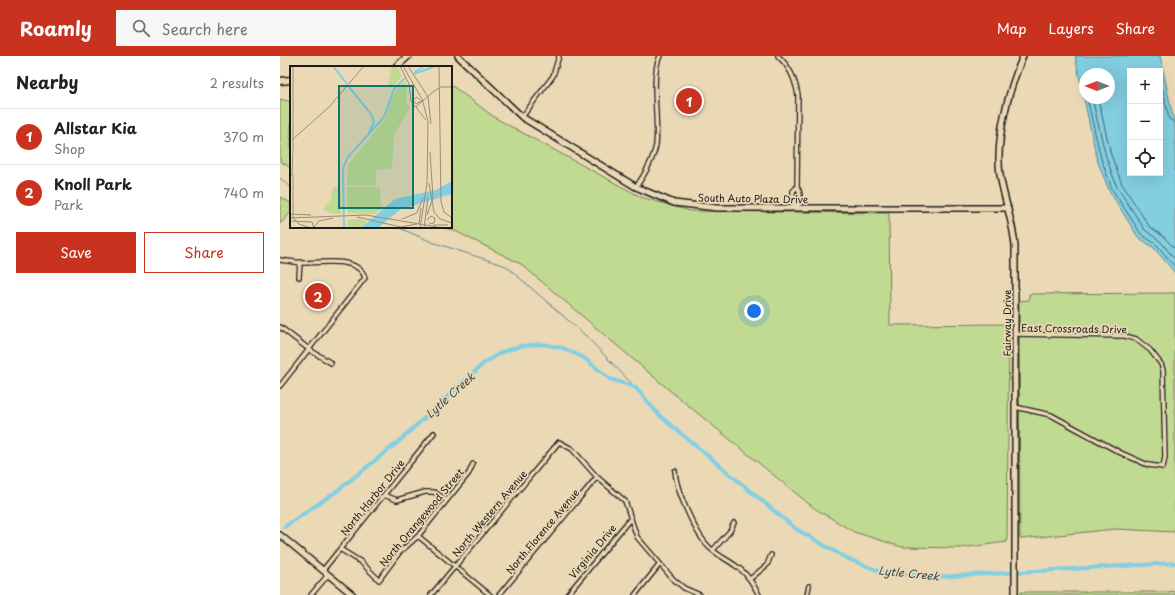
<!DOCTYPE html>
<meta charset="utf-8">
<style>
:root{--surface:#fff;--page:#f6f6f6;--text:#202124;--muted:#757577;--line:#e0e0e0;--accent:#c8321e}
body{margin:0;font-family:"Playpen Sans",sans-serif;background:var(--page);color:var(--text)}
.controls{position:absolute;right:12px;top:12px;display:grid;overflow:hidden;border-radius:0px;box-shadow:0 4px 16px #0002}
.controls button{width:36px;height:36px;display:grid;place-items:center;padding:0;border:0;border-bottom:1px solid var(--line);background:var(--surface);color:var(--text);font:20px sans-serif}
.compass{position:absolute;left:799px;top:12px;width:36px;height:36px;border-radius:50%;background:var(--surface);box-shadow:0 4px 16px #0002;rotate:270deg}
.you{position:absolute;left:474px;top:255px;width:14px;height:14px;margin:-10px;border:3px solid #fff;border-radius:50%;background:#1a73e8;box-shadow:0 0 0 6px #1a73e833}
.badge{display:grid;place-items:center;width:26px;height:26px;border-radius:50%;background:var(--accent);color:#fff;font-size:13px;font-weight:700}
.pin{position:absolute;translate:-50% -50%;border:2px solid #fff;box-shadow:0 1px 4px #0006}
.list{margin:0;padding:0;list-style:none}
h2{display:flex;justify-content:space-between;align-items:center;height:52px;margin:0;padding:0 16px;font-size:17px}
h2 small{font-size:13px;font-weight:400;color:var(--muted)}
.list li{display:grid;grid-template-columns:26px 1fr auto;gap:12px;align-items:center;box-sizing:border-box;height:56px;padding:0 16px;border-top:1px solid var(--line)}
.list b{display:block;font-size:15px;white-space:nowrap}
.list p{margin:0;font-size:13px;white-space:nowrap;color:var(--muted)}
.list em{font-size:13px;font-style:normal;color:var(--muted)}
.actions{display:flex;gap:8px;padding:12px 16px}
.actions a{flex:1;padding:9px 0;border:1px solid var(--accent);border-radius:0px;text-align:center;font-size:14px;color:var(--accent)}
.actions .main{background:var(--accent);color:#fff}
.icon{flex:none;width:22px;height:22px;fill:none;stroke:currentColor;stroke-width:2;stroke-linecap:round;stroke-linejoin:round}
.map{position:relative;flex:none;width:895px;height:539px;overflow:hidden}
header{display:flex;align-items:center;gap:24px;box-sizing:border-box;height:56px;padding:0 20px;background:var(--accent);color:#fff}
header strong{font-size:19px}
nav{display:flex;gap:22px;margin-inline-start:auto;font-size:14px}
.search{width:280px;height:36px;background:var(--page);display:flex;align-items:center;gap:10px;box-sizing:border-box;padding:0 14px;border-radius:0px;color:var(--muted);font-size:15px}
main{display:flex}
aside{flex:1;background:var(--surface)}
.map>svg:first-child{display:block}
.green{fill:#c1da91;stroke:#6e7b56}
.water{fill:#83cfe2;stroke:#5a8793;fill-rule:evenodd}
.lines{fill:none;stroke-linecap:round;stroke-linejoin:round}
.shore{stroke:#45646b;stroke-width:1}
.stream{stroke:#5a8793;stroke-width:1}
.canal{stroke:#83cfe2;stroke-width:4}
.street-casing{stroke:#1c1c1c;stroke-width:6}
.secondary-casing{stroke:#1c1c1c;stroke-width:8}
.highway-casing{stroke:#1c1c1c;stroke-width:9}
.street{stroke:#ebd9b6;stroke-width:3.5}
.secondary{stroke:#ebd9b6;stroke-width:5}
.highway{stroke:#ebd9b6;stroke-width:6}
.labels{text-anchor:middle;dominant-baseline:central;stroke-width:3.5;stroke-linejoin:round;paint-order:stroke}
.street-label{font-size:10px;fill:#1c1c1c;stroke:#ebd9b6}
.water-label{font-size:11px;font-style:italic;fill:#36494e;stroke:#ebd9b6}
.inset-river{fill:none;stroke:#83cfe2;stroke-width:2}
.inset-road{fill:none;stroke:#988d78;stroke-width:1}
.view{fill:#0f766e;fill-opacity:0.15;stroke:#0f766e;stroke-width:2}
.inset-edge{fill:none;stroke:#1c1c1c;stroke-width:2}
</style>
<header>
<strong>Roamly</strong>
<div class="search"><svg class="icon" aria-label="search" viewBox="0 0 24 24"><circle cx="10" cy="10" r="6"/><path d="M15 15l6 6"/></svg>Search here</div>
<nav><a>Map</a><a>Layers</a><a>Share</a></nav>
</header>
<main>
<aside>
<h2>Nearby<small>2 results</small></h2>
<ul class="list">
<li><span class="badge">1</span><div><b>Allstar Kia</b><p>Shop</p></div><em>370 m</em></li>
<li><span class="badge">2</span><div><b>Knoll Park</b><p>Park</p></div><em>740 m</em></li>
</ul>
<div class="actions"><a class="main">Save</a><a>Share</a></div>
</aside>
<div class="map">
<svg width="895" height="539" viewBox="0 0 895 539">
<rect width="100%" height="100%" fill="#ebd9b6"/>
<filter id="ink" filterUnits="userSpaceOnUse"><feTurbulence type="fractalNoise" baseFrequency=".025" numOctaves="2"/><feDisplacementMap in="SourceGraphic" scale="8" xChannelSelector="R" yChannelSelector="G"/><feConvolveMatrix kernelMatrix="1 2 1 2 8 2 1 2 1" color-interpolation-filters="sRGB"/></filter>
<g filter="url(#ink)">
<path class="green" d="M171 29 217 63 361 141 410 155 609 157 610 269 729 268 727 486 681 492 622 491 574 476 534 452 394 338 241 208 175 175 162 171H171Z
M0 43 11 46V112L0 105Z
M0 141 11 147V156L0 168Z
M895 237V476L835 473 740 483 739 245 749 244V238Z
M895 535V539H741V536H887Z"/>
<path class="water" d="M795 0H880L895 71V217L874 192 858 181 829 134 817 104ZM850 15H880V117H850ZM805 18H829V42H805Z"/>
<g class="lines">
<path class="shore" d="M880 20 889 63 895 67
M807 42 821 102 832 133 861 178 877 189 895 211
M812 42 826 101 837 131 865 174 880 185 895 203
M818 42 831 99 842 128 869 170 884 181 895 193"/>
<path class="stream" d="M0 122 11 131
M117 171 152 186 226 210 305 279 355 331"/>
<path class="canal" d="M4 471 57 435 117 387 203 308 222 296 241 290 263 288 283 292 304 302 330 323 355 331 380 360 516 473 568 503 602 516 656 521 895 507"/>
<defs>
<path id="street" d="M498 0C510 11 515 23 518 39L517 131C521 136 521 146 517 151L513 147V135L517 131
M242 61 273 20 279 0
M356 131C365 118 373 105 376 89 379 65 370 20 380 0
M0 204C7 205 15 206 22 207 40 207 79 200 85 222L0 330
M19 221 20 206
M0 271 30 294 51 307
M735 351 771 359 841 397 868 409 883 411 885 401 883 314 881 308 870 294 856 283 845 280 735 278
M395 415C396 434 416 480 431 493 439 500 448 504 456 510 467 517 473 528 479 539
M104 439 117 444 145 436H154L167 444
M138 480 210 539
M60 493 81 506 99 524 119 497 138 480 189 417 193 408
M433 494 450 475 454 467
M43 514 154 377
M470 523 487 509 491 499
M31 539 48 519
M151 539 279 386 292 393 317 421 345 445 357 481 393 523 404 532 420 539
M219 539 317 421
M287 539 351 462
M355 539 380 508
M527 539 529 530"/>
<path id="secondary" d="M178 0 242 61 356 131 394 147 437 152H728
M0 479 73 539
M735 539V190C733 166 724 143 720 119 715 83 729 33 743 0"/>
<path id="highway" d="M116 11 128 0
M0 25 11 24"/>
</defs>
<use href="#street" class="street-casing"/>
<use href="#secondary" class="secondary-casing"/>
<use href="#highway" class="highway-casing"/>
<use href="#street" class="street"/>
<use href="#secondary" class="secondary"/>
<use href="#highway" class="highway"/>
</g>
</g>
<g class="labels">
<g class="street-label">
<text transform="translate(473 142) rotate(1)">South Auto Plaza Drive</text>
<text transform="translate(726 267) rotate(-90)">Fairway Drive</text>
<text transform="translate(794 272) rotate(1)">East Crossroads Drive</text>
<text transform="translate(92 441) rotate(-51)">North Harbor Drive</text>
<text transform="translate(209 457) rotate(-50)">North Western Avenue</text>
<text transform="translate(141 461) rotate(-50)">North Orangewood Street</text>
<text transform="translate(262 475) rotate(-50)">North Florence Avenue</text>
<text transform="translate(312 495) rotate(-50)">Virginia Drive</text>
</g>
<g class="water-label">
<text transform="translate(170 339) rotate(-42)">Lytle Creek</text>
<text transform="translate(629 517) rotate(6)">Lytle Creek</text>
</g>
</g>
<g transform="translate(10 10)">
<rect width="162" height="162" fill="#ebd9b6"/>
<path d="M102 0H107L112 10 102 22 98 18ZM115 15 117 20 116 35 120 42 104 69 102 103 86 104V120L57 119 58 99 95 53 104 27ZM43 121H50L51 148 39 147 33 143 41 133ZM57 121H90L91 143 85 148 58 147ZM58 154 68 153 78 155 70 162H58Z" fill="#c1da91"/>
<path d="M162 115V128L111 143 88 162H71L105 133 146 124Z" fill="#83cfe2"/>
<path class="inset-river" d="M43 0 57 18M124 7 134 0M124 8 146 0M78 69 94 51 104 23 115 12M54 162 53 102 58 91 78 69 84 56 81 48 59 21"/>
<path class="inset-road" d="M110 0 119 18 121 35 136 54M113 0 132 33 138 55 137 118 130 162M118 0 138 31 141 58M149 0 151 136 154 146 162 152M130 34 127 31 123 34 126 38 133 34M126 41 144 25 151 21H162M2 74 39 41 74 0M3 83V0M3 109V152L9 158 21 162M2 110 3 82M139 117 144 146 150 153 162 157M0 148 21 149M137 149 143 132 140 86M67 151 111 161 127 158M0 152 76 149 153 162M112 153 127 147 133 132M137 154 141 150 145 152 144 157 139 158M0 155 22 156 24 162M129 157 131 142M143 159H158M24 161 29 155 43 152M134 162 138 132"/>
<path class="view" d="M49 20H123V142H49Z"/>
<rect width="162" height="162" class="inset-edge"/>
</g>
</svg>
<div class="controls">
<button>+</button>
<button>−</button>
<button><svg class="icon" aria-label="locate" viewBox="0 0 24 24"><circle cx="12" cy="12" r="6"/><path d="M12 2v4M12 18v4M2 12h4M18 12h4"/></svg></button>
</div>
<svg class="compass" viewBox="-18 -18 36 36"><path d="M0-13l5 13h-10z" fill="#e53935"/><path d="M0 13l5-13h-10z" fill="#757577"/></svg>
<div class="you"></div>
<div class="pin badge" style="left:409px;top:45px">1</div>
<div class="pin badge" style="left:38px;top:240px">2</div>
</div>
</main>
